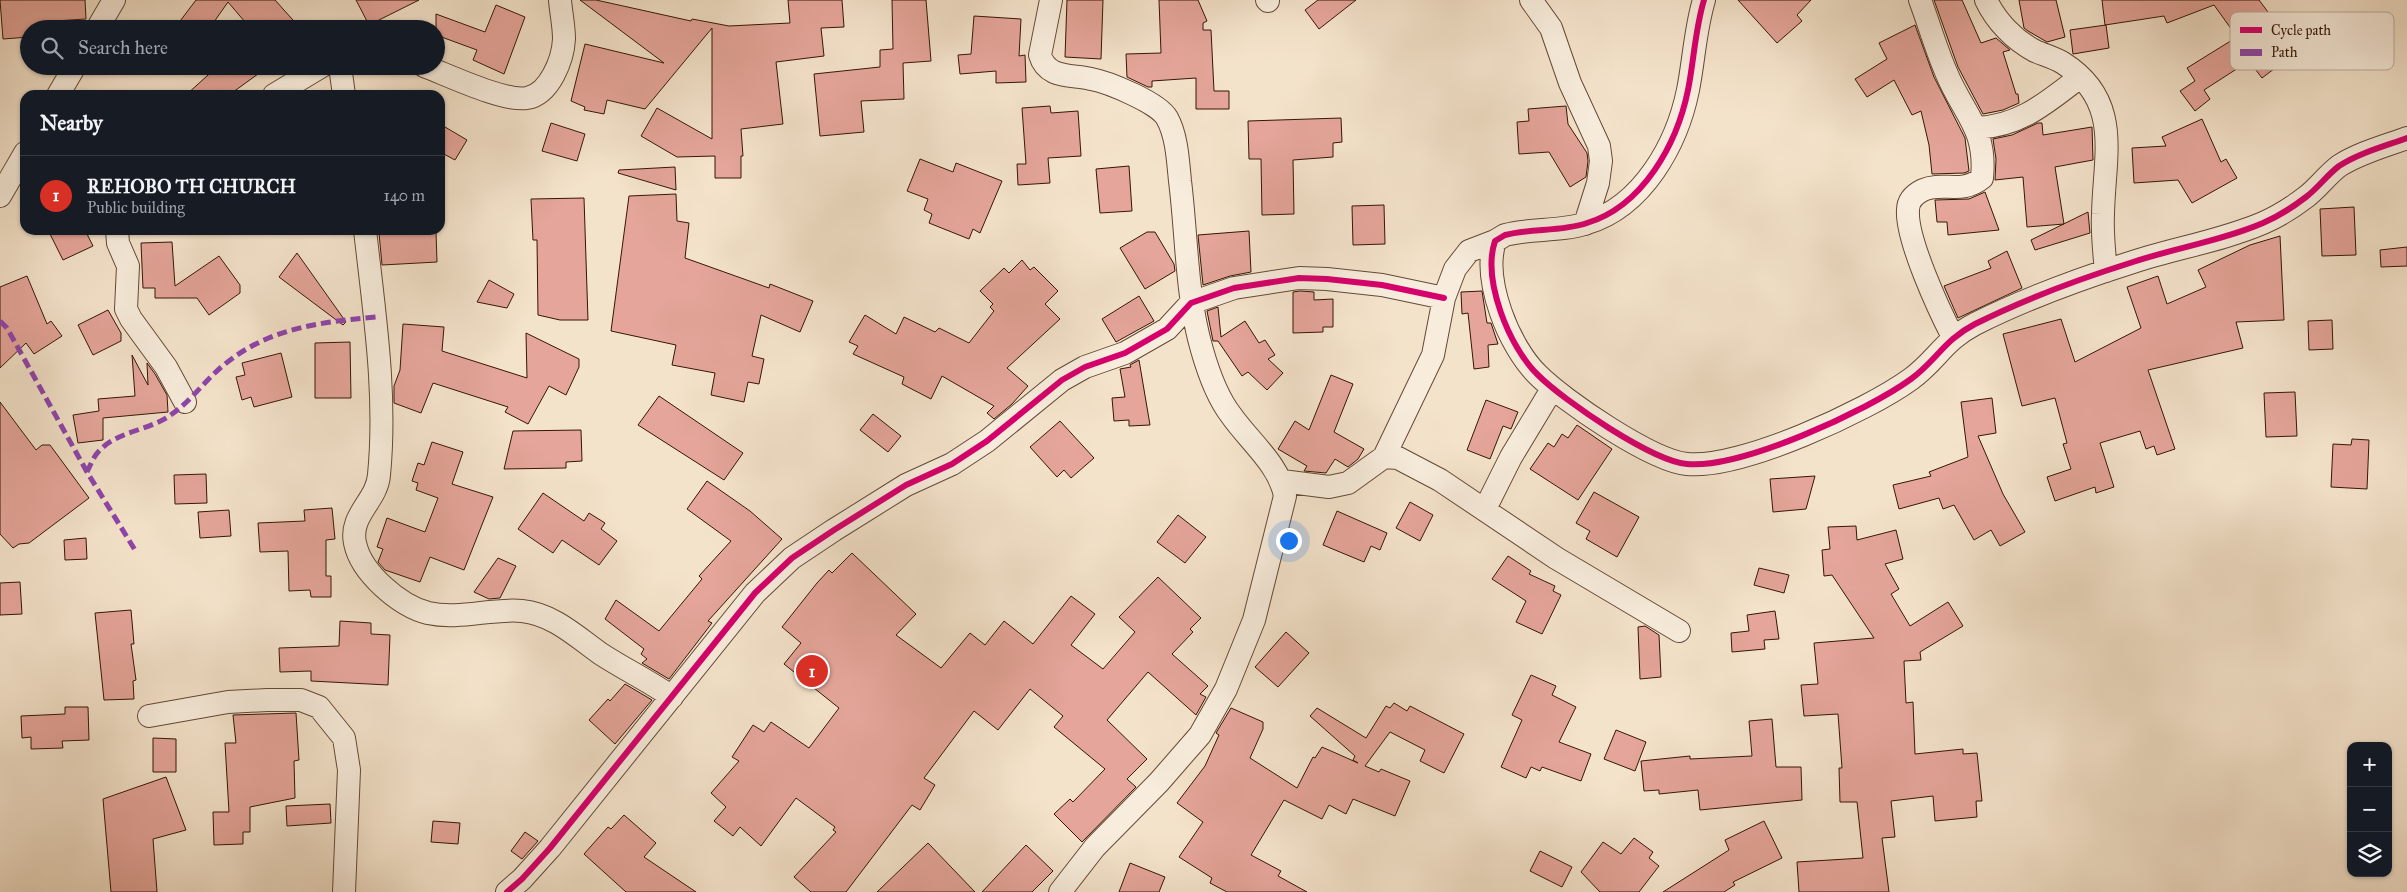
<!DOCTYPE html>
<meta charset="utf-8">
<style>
:root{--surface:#171b24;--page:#242831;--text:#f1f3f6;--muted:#9ea1a6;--line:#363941;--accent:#d93025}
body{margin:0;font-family:"IM FELL Great Primer",serif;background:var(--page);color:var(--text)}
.controls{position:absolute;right:15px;bottom:15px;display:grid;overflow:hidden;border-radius:10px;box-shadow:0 1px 4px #0004}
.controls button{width:45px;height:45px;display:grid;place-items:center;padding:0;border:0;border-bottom:1px solid var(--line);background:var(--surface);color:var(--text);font:25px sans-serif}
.you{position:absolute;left:1288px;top:540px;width:18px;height:18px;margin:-12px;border:4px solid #fff;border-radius:50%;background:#1a73e8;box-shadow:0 0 0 8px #1a73e833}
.badge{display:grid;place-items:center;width:32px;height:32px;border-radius:50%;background:var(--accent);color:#fff;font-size:16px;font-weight:700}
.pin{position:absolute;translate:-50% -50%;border:2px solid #fff;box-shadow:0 1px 5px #0006}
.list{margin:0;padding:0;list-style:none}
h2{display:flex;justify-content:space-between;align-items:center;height:65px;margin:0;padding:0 20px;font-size:21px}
h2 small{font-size:16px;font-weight:400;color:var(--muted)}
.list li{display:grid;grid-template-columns:32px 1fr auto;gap:15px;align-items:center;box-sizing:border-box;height:80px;padding:0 20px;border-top:1px solid var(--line)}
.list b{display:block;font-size:19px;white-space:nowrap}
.list p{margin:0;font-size:16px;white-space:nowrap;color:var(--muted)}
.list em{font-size:16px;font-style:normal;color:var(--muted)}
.icon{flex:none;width:28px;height:28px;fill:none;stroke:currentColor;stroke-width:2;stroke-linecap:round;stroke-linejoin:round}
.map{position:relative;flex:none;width:2407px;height:892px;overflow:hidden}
.search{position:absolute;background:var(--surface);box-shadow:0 1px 4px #0004;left:20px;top:20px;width:425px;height:55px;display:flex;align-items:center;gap:12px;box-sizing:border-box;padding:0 18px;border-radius:28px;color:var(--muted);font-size:19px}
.panel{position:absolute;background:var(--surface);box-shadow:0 1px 4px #0004;left:20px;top:90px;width:425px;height:145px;border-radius:15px}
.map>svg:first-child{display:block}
.building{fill:#e5a59a;stroke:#351605}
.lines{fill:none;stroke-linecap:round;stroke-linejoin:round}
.minor-casing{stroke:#654936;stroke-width:24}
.minor{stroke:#f8eddd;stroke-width:22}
.quiet{stroke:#8e44ad;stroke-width:5;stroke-dasharray:10 5;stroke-linecap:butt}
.cycleway-casing{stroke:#f8eddd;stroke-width:9}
.cycleway{stroke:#d6006c;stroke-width:6}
.key{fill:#f8eddd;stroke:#beac9c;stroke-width:1}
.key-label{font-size:14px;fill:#351605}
</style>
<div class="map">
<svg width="2407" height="892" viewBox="0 0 2407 892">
<rect width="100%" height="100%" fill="#f4e3cb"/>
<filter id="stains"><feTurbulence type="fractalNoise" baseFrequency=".004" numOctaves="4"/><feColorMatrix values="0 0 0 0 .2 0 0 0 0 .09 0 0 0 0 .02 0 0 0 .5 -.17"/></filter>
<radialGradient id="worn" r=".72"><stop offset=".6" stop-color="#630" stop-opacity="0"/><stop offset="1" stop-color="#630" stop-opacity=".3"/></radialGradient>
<path class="building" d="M0 0H85L86 19 39 22 40 29H29V37L3 39Z
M196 0H275L301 29H251L228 2 209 29H174Z
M356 0H419L369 25Z
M580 0H596L691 21 692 19 729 26 790 23 788 0H842L844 27 821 28 824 56 776 62 783 124 741 129 743 156H741V178H715V156L677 157 641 136 657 108 712 139V28L645 109 607 100 604 114 584 110 585 107 571 101 585 44 664 63Z
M892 0H926L931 61 903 63 904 99 861 101 864 132 820 136 814 74 880 67V50L893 49Z
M1067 0H1103L1101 59 1065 57Z
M1159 0H1198L1207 21 1203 23V30H1211L1214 91H1229V109H1196V78L1152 81V87H1148L1127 77 1126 54 1161 53Z
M1318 0H1356L1319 29 1305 10Z
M1738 0H1811L1797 15 1802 21 1777 43Z
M1934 0H1962L1981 43 1996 38 2010 50 2003 52 2016 94H2018L2019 103 2003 110 1983 114 1958 67Z
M2019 0H2056L2065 37 2047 42 2028 31 2024 28Z
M2102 0H2259L2268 12 2257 20 2287 59 2262 78 2249 61 2204 90 2210 99 2195 111 2180 91 2195 81 2187 68 2237 37 2214 5 2167 23 2164 16 2105 25Z
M496 5 525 17 504 74 473 60 477 50 436 35V14L485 32Z
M974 16 1021 19 1019 56 1025 55 1026 82 996 83V71L960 74 958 55 971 54Z
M1915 25 1934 77 1965 138 1969 171 1964 173 1932 174 1929 145 1921 111 1912 115 1894 80 1867 97 1855 79 1887 59 1879 43Z
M2106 25 2109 48 2073 54 2070 30Z
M218 66H269L229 95H186Z
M1050 106 1051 113 1078 111 1081 156 1048 158 1050 183 1018 185 1017 164H1026L1022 108Z
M1566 106 1568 124 1587 153 1588 161 1586 177 1570 187 1549 152 1519 154 1517 122 1529 121 1528 109Z
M1341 118 1342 142 1333 143V157L1293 160 1294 214 1262 215 1261 159H1249L1248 121Z
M2202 119 2221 162 2226 159 2237 178 2192 203 2178 180 2134 183 2132 148 2166 146 2162 137Z
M551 123 585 134 577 161 542 151Z
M2038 123H2042L2043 135 2092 127 2093 160 2055 167 2064 224 2027 227 2023 177 1995 180 1996 159 1993 139 2012 135Z
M440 124 467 140 455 160 440 152Z
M920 159 953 172 956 163 1002 181 980 233 973 229 969 239 929 223 932 214 924 210 928 199 907 191Z
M1129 166 1132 211 1100 213 1096 169Z
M675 167 676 190 618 173 619 170Z
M1985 192 1999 230 1948 235 1947 222H1937L1935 200 1969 199Z
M676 194 677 221 689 223 685 258 769 288 770 284 813 301 800 332 761 315 752 356 764 359 759 384 748 382 744 402 711 395 715 373 672 365 676 345 611 331 629 196Z
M584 198 588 320H560L538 315 537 240H533L531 199Z
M1384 205 1385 244 1353 245 1352 206Z
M2354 207 2356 255 2322 256 2320 209Z
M2088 212 2090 233 2035 250 2031 240Z
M48 230H85L93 246 63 260Z
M1249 231 1251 272 1230 276 1203 285 1198 235Z
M403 232H436L437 262 382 265 379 233Z
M1147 232H1155L1174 264 1175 271 1145 289 1120 248Z
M2280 236 2284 320 2236 322 2243 348 2148 370 2175 449 2157 455 2154 446 2146 449 2140 431 2100 443 2114 487 2096 493 2095 487 2055 501 2047 477 2071 469 2063 444 2067 443 2055 398 2022 406 2003 334 2061 319 2075 362 2141 328 2127 287 2158 276 2167 304 2206 287 2198 270 2250 245Z
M172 242 175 286 219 256 240 285V293L209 315 197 298H155V288H143L141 243Z
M2407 247V266L2381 267 2380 250Z
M2007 251 2022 288 1958 318 1944 286 1991 268 1988 261Z
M297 253 346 322 343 325 279 277Z
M1022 260 1030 270 1034 267 1058 291 1045 304 1060 319 1007 368 1028 386 1012 404 994 419 987 413 994 406 942 376 931 399 902 384 904 377 853 354 858 346 849 342 865 315 896 334 904 317 935 332 939 328 969 343 994 311 990 307 993 304 980 291 1004 268 1009 273Z
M27 276 47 324 51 321 62 336 34 354 26 343 0 368V287Z
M489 280 514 294 507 308 477 302Z
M1300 291 1314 292V300L1333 299V327H1323V332L1293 333V292Z
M1482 291 1487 323H1491L1498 344 1488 345 1489 367 1474 369 1468 313 1462 314 1461 292Z
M1139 296 1154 321 1116 342 1102 319Z
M1218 307 1221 337 1245 321 1259 343 1265 340 1275 355 1268 359 1283 373 1267 390 1248 372 1242 376 1218 341H1213L1207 311Z
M108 310 121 333V341L93 355 78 325Z
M2332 320 2333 349 2309 350 2308 321Z
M403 324 444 327 442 351 527 378 526 333 579 359V367L566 395 549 386 528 424 505 412 508 407 433 383 421 413 394 403V386L400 370Z
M350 342 351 398H315V343Z
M281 353 292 397 254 407 251 397 242 400 236 377 245 375 242 363Z
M132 355 148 385 147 363 155 374 167 395 168 412 103 418V440L78 443 73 415 99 411 98 399 135 396Z
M1139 360 1150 425 1129 426V420L1114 421 1112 398 1125 397 1120 369 1131 367 1130 365Z
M1331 375 1353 384 1334 432 1364 449 1358 459 1348 467 1335 459 1326 473 1304 471 1307 466 1278 449 1295 421 1309 430Z
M2295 392 2297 436 2266 437 2264 393Z
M659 396 743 453 724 480 638 425Z
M1992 398 1996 433 1978 436 2003 494 2025 532 2000 546 1991 530 1974 540 1954 505 1943 509 1939 498 1899 509 1893 485 1931 476 1929 472 1968 457 1961 402Z
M1486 400 1518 412 1511 429 1503 426 1490 459 1467 450Z
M0 402 36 450 42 445H50L89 498 29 543 19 544 13 548 0 534Z
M873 414 901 436 888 452 860 430Z
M1060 421 1094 458 1071 478 1064 470 1057 477 1030 447Z
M1577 425 1612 449 1578 500 1530 469 1548 443 1554 447 1562 434 1568 438Z
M581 430 582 461 566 462V468L504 469 513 431Z
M2352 439 2369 440 2367 489 2331 487 2333 444 2351 445Z
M432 442 463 452 452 484 493 497 464 570 430 557 420 582 385 570 378 562 383 549 377 547 387 518 425 532 438 498 416 490 418 483 412 481 418 463 424 465Z
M206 474 207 503 175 504 174 475Z
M1815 476 1806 509 1773 512 1770 479Z
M707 481 750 511 782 539 708 621 712 623 669 679 642 663 647 659 641 654 644 649 605 619 616 600 659 631 702 579 699 576 731 541 687 509Z
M1594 492 1639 517 1617 557 1586 539 1590 531 1576 523Z
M543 493 584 521 589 513 605 523 601 529 617 541 599 565 562 540 553 553 518 529Z
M1410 502 1433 515 1420 541 1396 528Z
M332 508 335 539 326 540V576H331V597H311L310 590 289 591 288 551 260 552 258 523 305 521 304 510Z
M229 510 231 536 200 538 198 512Z
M1337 511 1387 533 1380 550 1371 546 1364 562 1323 545Z
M1178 515 1206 537 1185 563 1157 542Z
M1856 526 1857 540 1896 530 1903 559 1885 564 1899 589 1891 594 1910 626 1948 602 1963 626 1920 652 1921 660 1904 661 1906 703 1913 702 1915 754 1963 749V754L1977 753 1982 801H1976L1977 817 1935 821 1933 796 1891 801 1895 837 1882 838 1889 892H1799L1797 862 1863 858 1857 802H1840L1839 768H1842L1838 714 1804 716 1801 685 1818 684 1814 643 1874 638 1832 575 1824 576 1822 550 1830 549 1828 527Z
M86 538 87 559 65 560 64 540Z
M852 553 916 614 896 635 941 668 970 633 985 645 1004 621 1033 644 1071 596 1095 614 1071 645 1103 669 1135 632 1119 617 1158 577 1201 618 1190 629 1193 632 1172 654 1208 686 1200 694 1206 697 1196 715 1148 672 1107 720 1147 759 1127 779 1136 787 1082 842 1054 814 1070 799 1073 802 1105 769 1054 727 1063 716 1030 689 998 730 974 711 924 778 935 785 920 810 912 805 846 892H811L794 877 836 832 833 830 835 827 796 798 761 846 740 827 733 836 714 821 726 807 711 793 739 761 732 757 753 725 764 732 771 722 809 748 839 708 784 664 801 643 782 627 817 583 829 570 832 573Z
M1508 556 1531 571 1529 574 1555 586 1553 591 1561 595 1542 634 1516 622 1526 601 1492 579Z
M498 558 516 566 500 598 489 599 474 592Z
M1759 568 1789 575 1784 593 1754 585Z
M20 582 22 614 0 615V583Z
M131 610 134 644H131L136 680 133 681 134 699 104 700 95 613Z
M1775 611 1779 639 1764 640 1765 649 1732 652 1731 633 1749 631 1747 615Z
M340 621 371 623V634L390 635 388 685 311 681V671L280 672 279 648 339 646Z
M1645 626 1659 635 1661 677 1640 679 1638 627Z
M1286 632 1309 653 1278 687 1255 667Z
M1531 675 1556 686 1552 695 1576 707 1559 742 1591 754 1581 781 1542 767 1540 771 1531 767 1526 778 1501 767 1522 720 1512 715Z
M625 684 652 700 615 744 589 720 608 699 610 701Z
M1394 703 1407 711 1410 706 1464 734 1444 773 1420 761 1425 750 1390 732 1365 766 1379 772 1381 769 1410 781 1395 816 1353 799 1346 814 1329 805 1322 819 1284 800 1251 855 1281 871 1278 876 1307 892H1227L1210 883 1212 878 1179 857 1203 822 1177 803 1205 766 1219 735 1216 733 1231 708 1263 722V729L1250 758 1297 788 1313 757 1315 758 1322 747 1358 763 1353 760 1355 756 1310 716 1317 708 1366 738 1386 706 1390 708Z
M65 707H88L89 740 62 741 63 748 31 749V737L22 738 21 716 65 714Z
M296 713 299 760 294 761 295 798 250 807V832H243V844L214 845 213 812H229L225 743H236L233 715Z
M1772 719 1776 767H1801L1802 800 1700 810 1698 790 1659 794V790L1644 791 1641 761 1690 756V759L1752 756 1749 721Z
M1616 730 1646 742 1635 771 1604 759Z
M153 738 176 739V772H153Z
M166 777 186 830 153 839 157 892H111L103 799Z
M330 804 331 823 287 826 286 806Z
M624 815 656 843 644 857 696 892H626L584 854 608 827 611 829Z
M433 821 460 823 458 844 431 842Z
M1764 821 1782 858 1733 882 1735 885 1724 892H1663L1729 850 1725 840Z
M525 832 538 841 522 859 511 851Z
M1634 838 1653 852 1649 858 1659 866 1639 892H1600L1581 872 1603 842 1621 854Z
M928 843 975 892H877Z
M1026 845 1053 871 1032 892H982Z
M1540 851 1572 867 1562 887 1530 871Z
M1130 863 1165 877 1159 892H1119Z"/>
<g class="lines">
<defs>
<path id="minor" d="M1051 0 1040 55C1042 62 1046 68 1054 72 1065 77 1079 76 1091 79 1108 82 1159 103 1167 118 1177 136 1178 161 1180 181 1187 237 1186 295 1202 350 1208 371 1217 397 1231 415 1249 441 1279 464 1285 496L1254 620 1226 689 1200 735 1159 782 1095 847 1060 892
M1267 0 1268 1
M1531 0 1551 28 1570 83 1599 146 1601 161 1598 183 1585 224
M1704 0C1695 30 1694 60 1688 90 1677 144 1643 206 1587 223 1561 232 1531 228 1505 235L1495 241C1482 280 1509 347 1538 375 1564 401 1652 461 1687 464 1741 469 1867 411 1911 379 1936 361 1944 340 1975 324 2025 299 2079 279 2133 262 2175 248 2221 241 2263 223 2277 217 2293 207 2306 197 2318 188 2327 175 2339 166 2359 153 2385 146 2407 138
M1920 0C1929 24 1936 49 1946 72 1963 114 1987 128 1982 178 1961 195 1944 181 1923 190 1915 194 1908 200 1908 210 1906 239 1939 310 1953 337
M1986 0C1996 21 2014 40 2035 51 2044 55 2055 58 2063 63 2123 101 2104 156 2103 214 2102 233 2104 252 2106 271
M97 29 114 0
M340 66 344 95
M424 66C448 75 504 102 527 98 550 94 563 59 564 39 564 26 561 13 560 0
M58 95 75 66
M274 95 322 66
M1977 128C2021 126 2047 102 2080 77
M0 196 25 153
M117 230 118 243 128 266 126 309 131 319 166 367 185 402
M365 230C374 311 387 393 379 475 377 501 349 515 355 543 361 573 400 606 428 613 460 620 491 608 522 611 553 614 577 637 601 654 624 669 649 681 672 697
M1384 457 1433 355 1444 298 1455 269 1469 251 1495 241
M1282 481 1329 487 1348 483 1384 457 1398 458 1440 480 1556 558 1679 631
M1485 509 1511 457 1552 389
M149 716 228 702 267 700H301L319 707 344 738 349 770 344 892
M507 892 522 879 550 848 755 593 792 558 834 530 906 485 952 464 987 441 1062 380 1085 367 1125 353 1167 329 1191 303 1234 288 1299 278 1327 279 1382 285 1444 298"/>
</defs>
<use href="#minor" class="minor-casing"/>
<use href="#minor" class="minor"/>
<path class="quiet" d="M0 321 7 328 87 472 135 550
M87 472C91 464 94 455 101 449 119 431 151 430 172 414 192 400 206 379 225 364 269 328 321 322 376 317"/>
<defs>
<path id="cycleway" d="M1704 0C1695 30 1694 60 1688 90 1677 144 1643 206 1587 223 1561 232 1531 228 1505 235L1495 241C1482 280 1509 347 1538 375 1564 401 1652 461 1687 464 1741 469 1867 411 1911 379 1936 361 1944 340 1975 324 2025 299 2079 279 2133 262 2175 248 2221 241 2263 223 2277 217 2293 207 2306 197 2318 188 2327 175 2339 166 2359 153 2385 146 2407 138
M507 892 522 879 550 848 755 593 792 558 834 530 906 485 952 464 987 441 1062 380 1085 367 1125 353 1167 329 1191 303 1234 288 1299 278 1327 279 1382 285 1444 298"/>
</defs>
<use href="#cycleway" class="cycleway-casing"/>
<use href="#cycleway" class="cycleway"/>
</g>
<rect x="2230" y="12" width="164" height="58" rx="8" class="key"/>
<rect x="2240" y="27" width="22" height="6" fill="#d6006c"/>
<rect x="2240" y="49" width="22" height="7" fill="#8e44ad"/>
<g class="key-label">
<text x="2271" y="35">Cycle path</text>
<text x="2271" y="57">Path</text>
</g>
<rect width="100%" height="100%" filter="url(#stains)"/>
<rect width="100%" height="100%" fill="url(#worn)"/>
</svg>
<div class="controls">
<button>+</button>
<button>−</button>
<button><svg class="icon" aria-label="layers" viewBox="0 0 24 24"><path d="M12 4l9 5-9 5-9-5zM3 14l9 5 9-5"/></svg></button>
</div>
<div class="you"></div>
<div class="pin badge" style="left:812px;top:671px">1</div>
<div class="search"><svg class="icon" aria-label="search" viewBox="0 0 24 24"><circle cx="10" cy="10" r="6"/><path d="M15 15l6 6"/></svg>Search here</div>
<section class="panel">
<h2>Nearby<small></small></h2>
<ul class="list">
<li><span class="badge">1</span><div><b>REHOBO TH CHURCH</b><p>Public building</p></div><em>140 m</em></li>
</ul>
</section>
</div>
